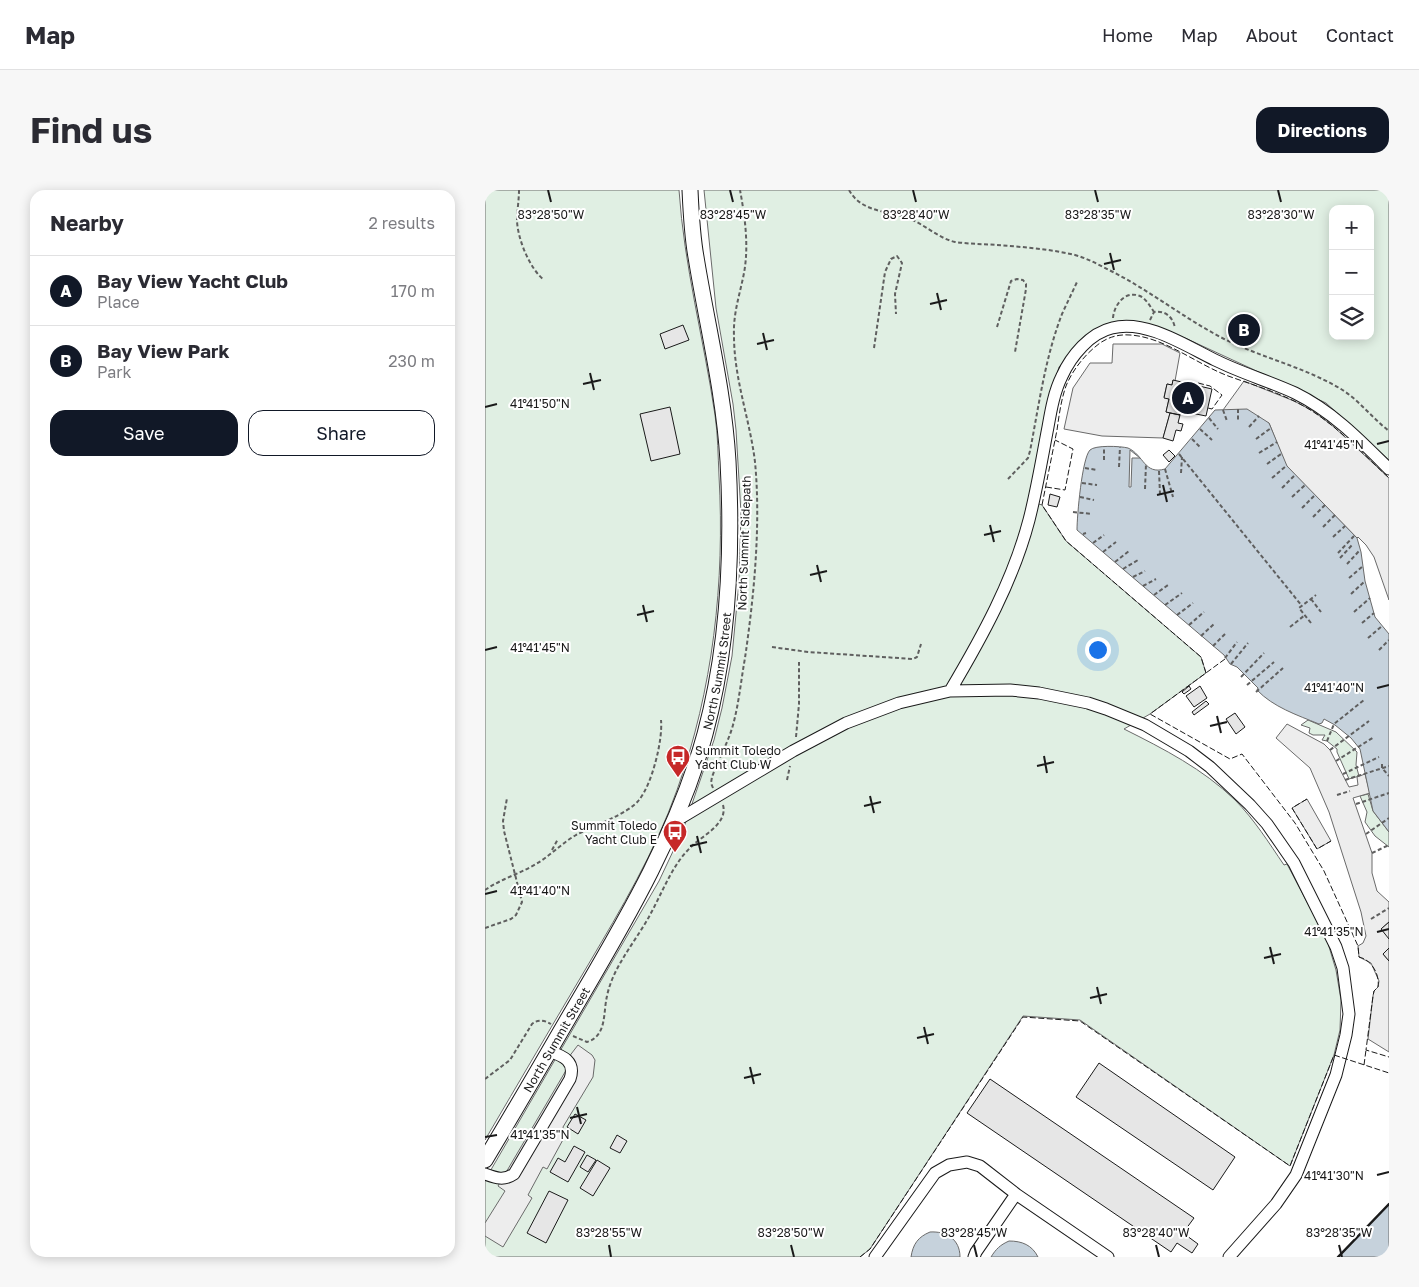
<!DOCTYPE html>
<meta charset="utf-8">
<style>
:root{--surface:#fff;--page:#f7f7f7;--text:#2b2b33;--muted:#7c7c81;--line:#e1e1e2;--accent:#111827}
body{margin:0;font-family:"Golos Text",sans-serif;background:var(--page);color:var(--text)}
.controls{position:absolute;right:15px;top:15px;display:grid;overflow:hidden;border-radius:10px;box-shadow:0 2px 12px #0003}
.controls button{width:45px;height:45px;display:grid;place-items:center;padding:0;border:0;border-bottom:1px solid var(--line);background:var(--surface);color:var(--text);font:25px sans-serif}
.you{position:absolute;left:612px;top:459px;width:18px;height:18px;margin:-12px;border:4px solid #fff;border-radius:50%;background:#1a73e8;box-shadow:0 0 0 8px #1a73e833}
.badge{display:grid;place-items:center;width:32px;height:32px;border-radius:50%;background:var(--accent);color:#fff;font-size:16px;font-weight:700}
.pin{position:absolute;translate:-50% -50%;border:2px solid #fff;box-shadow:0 1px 5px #0006}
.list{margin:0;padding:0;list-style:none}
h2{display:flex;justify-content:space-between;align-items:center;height:65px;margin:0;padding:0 20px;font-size:21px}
h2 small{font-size:16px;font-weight:400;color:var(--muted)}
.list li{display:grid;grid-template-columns:32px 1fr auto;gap:15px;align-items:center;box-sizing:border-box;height:70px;padding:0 20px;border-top:1px solid var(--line)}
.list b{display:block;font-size:19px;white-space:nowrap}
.list p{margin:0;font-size:16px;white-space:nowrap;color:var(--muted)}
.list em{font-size:16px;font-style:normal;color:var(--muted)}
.actions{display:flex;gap:10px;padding:15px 20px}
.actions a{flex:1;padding:11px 0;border:1px solid var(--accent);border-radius:15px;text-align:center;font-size:18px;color:var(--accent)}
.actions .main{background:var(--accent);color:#fff}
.icon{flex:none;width:28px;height:28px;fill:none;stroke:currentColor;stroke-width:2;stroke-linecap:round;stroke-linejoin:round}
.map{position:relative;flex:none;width:904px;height:1067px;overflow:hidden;border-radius:15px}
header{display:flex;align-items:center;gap:30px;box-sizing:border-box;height:70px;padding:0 25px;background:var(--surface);border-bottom:1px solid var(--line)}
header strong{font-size:24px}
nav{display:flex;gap:28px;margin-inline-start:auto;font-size:18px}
.intro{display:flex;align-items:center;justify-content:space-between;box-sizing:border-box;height:120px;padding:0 30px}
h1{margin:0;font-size:35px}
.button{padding:12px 22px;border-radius:15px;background:var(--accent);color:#fff;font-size:18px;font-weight:700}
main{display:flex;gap:30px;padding:0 30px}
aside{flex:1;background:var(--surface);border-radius:15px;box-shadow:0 2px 12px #0003}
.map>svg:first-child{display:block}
.green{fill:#e0efe3;stroke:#6a6a6a;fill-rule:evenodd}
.parking{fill:#ededed;stroke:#6a6a6a}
.water{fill:#c6d2dc;stroke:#6a6a6a}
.pier{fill:#fff;stroke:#6a6a6a}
.building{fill:#e6e6e6;stroke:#1a1a1a}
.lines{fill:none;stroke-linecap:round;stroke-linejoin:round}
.minor-casing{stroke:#1a1a1a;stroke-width:13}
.major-casing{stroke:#1a1a1a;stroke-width:17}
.path{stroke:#5f5f5f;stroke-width:2;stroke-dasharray:4 2.5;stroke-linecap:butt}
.minor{stroke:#fff;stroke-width:11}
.major{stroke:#fff;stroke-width:15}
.fence{stroke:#1a1a1a;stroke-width:1;stroke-dasharray:6 2.5;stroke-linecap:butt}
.wall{stroke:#1a1a1a;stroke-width:2.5}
.ticks{fill:none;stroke:#1a1a1a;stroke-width:2}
.labels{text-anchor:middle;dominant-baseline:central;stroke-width:4;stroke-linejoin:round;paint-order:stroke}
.street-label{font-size:12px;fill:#1a1a1a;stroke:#fff}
.poi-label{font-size:12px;fill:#1a1a1a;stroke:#fff;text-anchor:start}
.ticks-label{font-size:12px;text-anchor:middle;fill:#1a1a1a;stroke:#fff;stroke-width:4;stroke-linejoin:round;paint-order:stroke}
</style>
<header>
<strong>Map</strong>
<nav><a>Home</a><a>Map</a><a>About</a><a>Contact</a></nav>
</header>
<div class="intro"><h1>Find us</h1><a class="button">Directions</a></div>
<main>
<aside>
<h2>Nearby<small>2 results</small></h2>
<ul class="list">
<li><span class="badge">A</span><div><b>Bay View Yacht Club</b><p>Place</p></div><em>170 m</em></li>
<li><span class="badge">B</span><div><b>Bay View Park</b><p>Park</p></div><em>230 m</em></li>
</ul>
<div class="actions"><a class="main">Save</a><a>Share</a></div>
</aside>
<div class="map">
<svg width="904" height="1067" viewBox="0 0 904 1067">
<rect width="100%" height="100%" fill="#fff"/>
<path class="green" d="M0 0H194C199 76 219 150 230 225 233 245 233 266 234 286 240 392 228 500 192 600 170 662 136 719 103 775 68 834 34 892 0 950Z
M219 0H904V270L841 213 700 148 642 132 621 134 600 149 574 177 566 207 544 311 557 315 581 351 716 467 721 483 665 524 639 539C679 559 718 579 750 610 769 629 784 653 799 675L802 674 842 750 851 780 856 810 855 840 849 865 805 976 595 830 538 826 385 1059 375 1067H0V990L174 691 198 640 229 550 237 518 247 466 254 392 256 323 251 240 248 214 231 118ZM848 19H885V146H848Z
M823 530 851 542 872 562 871 575 874 586 864 589 852 562V559L842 551 837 550 840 545H828L824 543 825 538 816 535Z
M883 604 888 621 904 642V657L890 646 880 632 882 622 875 606Z"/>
<path class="parking" d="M628 154H677L695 163 690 191 688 190 687 195 682 194 679 207 684 209 681 222 685 223 678 248 617 246 579 239 588 198 605 173H627Z
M759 191 809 211 828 221 849 237 904 288V410L889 367 881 355 873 347 872 348 801 276 784 233 738 220Z
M802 534 839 554 845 560 864 597 873 595 872 587 880 584 885 603 868 608 887 663V683L892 701 904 712V732L897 738 904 747V758L898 764 904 771V862L883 849 888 806 889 801 893 797 894 791 886 773 874 767 873 756 878 753 881 746 876 722 844 622 828 585 825 578 791 548Z
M822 609 846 651 832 659 807 618Z
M93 855 107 865 110 870 108 887 78 937 80 946 62 979 58 977 43 1005 47 1008 18 1057 0 1046V1033L20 1001 13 996 83 877 80 872Z"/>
<path class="water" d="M762 219 784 233 802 276 872 348 876 362 880 391 890 427 904 444V642L888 621 875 559 866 548 850 535 839 529 837 533 834 534C812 525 788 517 772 500L773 498 752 477 745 474 739 465 592 340C592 326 597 268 605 260 610 255 635 256 643 258 659 265 659 285 680 279L730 220Z
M904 1014V1067H853Z
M445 1042C461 1041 475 1049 475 1067H426C428 1054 433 1047 445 1042Z
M524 1051C537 1051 547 1055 553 1067H506C511 1059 515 1055 524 1051Z"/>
<path class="pier" d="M645 260 655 268H647L646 297H644Z"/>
<path class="building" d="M198 135 204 150 180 159 175 144Z
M688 190 727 199 721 226 696 221 695 225 681 222 684 209 679 208 682 194 687 195Z
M185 217 195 264 166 271 155 224Z
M685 223 695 225 693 233 698 234 696 241 691 240 688 251 678 248Z
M684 260 690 266 684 272 678 265Z
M565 304 575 307 572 317 563 315Z
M704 496 706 499 699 504 697 502Z
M715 496 722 508 709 517 701 506Z
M721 511 724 514 709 525 707 522Z
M750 523 760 537 751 544 741 529Z
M904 732V749L896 739Z
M904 758V771L898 764Z
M614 873 750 967 728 1000 591 907Z
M505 889 709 1028 698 1043 713 1054 707 1063 692 1053 686 1062 482 923Z
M90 924 101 930 93 944 82 937Z
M132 945 142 951 135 963 125 958Z
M89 956 100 962 83 992 65 982 73 968 80 972Z
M102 965 111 970 103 982 95 977Z
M112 970 125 978 108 1006 95 998Z
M64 1001 83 1010 61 1053 42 1043Z"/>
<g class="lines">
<defs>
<path id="minor" d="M465 501C497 447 528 391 544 330 552 299 557 268 563 237 566 220 569 202 577 186 586 166 605 143 627 138 661 129 701 156 730 170 756 183 784 191 810 203 847 221 876 251 904 279
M189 632 308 561 361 533 414 513 465 501 525 500 554 503 603 513 621 519 660 535 704 561 725 577 765 615 782 634 809 673 851 757 858 778 864 824 861 845 851 885 811 985 791 1014 744 1067
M0 984C11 988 19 991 29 984L85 889C91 871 78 866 64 861
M390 1067 450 983 464 975 482 972 495 976 531 1004 623 1067
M489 1067 491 1062 531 1004"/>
<g id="major">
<path id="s1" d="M0 970C32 917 63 863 94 810 144 725 194 639 220 544 244 455 248 363 243 271 239 202 222 135 211 67 207 45 206 22 205 0"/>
</g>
</defs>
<use href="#minor" class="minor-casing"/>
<use href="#major" class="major-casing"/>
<path class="path" d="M34 0C34 10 32 21 32 31 33 50 45 79 59 90
M364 0C376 22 402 21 423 28 439 34 453 48 470 52 484 54 498 54 512 55 538 57 565 59 590 65 604 69 616 76 628 82 663 100 694 124 728 143 768 166 816 175 856 199 874 210 887 228 904 241
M628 128C629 115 640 100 655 106 661 109 665 116 669 122
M665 130 669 122C680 120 688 127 690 138
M512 137 526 91 532 89 538 90 541 94V99L530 162
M389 158 400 82 406 69 412 66 417 73 410 104 411 124
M753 219V232
M738 220 742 231
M724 228 733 239
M764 237 774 226
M715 239 727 250
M707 249 716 258
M771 249 786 238
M774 263 792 252
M694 264 817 416
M619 270V257
M782 274 796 264
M634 277 635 257
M600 278 612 280
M680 279 688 307
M674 281 675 304
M696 283 697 267
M787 288 801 276
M523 289 543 268 545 261C554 215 560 168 577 124 582 113 587 103 592 92
M597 293 612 295
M797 298 810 285
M660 299 661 274
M595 307 609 310
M807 307 820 295
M817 318 830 305
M588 322 607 324
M828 327 840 315
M838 337 850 325
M598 344 601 343
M848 347 860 336
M608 353 619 345
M618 362 631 352
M853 363 869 346
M855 368 868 354
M630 372 644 361
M862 374 875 360
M638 379 653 370
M648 387 660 381
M864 388 878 376
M658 396 671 389
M866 404 880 391
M669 405 683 395
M826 409 836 422
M680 415 697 403
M869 422 885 408
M692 425 708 413
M826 433 814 418 831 405
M877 433 889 423
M704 435 719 422
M805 437 820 425
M716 446 730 433
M883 448 897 436
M728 456 741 443
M287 457 323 462 428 469 432 467 436 454
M894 460 904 450
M740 468 752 452
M746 474 763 453
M756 487 779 463
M762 495 789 472
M771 502 798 478
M311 547 314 514V472
M842 551 849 534 879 510
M845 560 884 531
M851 571 889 547
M897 574V578L904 586
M858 584 894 567
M302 590 305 576
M860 590 904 576
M228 598 226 593 227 587C233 570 243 553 248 535 254 513 256 490 260 468 269 406 276 335 270 272 265 230 249 189 249 146 248 123 255 104 259 83 264 56 260 27 255 0
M852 605 865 601
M871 614 904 603
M881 644 904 628
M67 660 73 649
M887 663 904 655
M0 700C16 689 34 684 51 674 65 666 77 653 91 645 108 636 143 624 154 610 167 594 178 550 176 530
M886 729 904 718
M0 738 26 729 31 725 37 712 19 641 18 631 22 608
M88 846 102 852C122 846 118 823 122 806 128 776 152 750 166 723 179 699 188 673 208 655 219 645 243 633 238 615
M0 889 25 870 47 834C53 829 59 830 66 834"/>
<use href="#minor" class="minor"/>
<use href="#major" class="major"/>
<path class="fence" d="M713 193 725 196 737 205 727 219 723 218
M561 297 580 300 588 259 570 250
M740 469 665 524 745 569 757 564 810 633 839 681 873 756 874 767C887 770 895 785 893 797L889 801 888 806 881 860 904 867
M721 483 716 467 581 351 557 315C562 290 567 265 572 240 574 226 576 210 581 196 587 181 599 166 610 157 620 148 632 144 645 145 680 147 714 176 746 187 774 197 802 205 827 221 855 239 879 265 904 288
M822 609 807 618 832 659 846 651
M879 875 881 860
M375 1067 385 1059 538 827 595 831 805 976 849 865 904 883"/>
<path class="wall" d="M853 1067 904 1014"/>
</g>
<path class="ticks" d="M63 0 66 12M245 0 248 12M428 0 431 12M610 0 613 12M793 0 796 12M625 63 629 80M619 74 636 70M452 103 456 120M445 114 462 110M278 143 282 160M272 154 289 150M105 183 109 200M98 194 116 190M0 217 12 214M892 254 904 251M678 295 682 312M672 305 689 301M505 335 509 352M499 345 516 341M332 375 336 392M325 385 342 381M158 415 162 432M152 425 169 421M0 460 12 457M892 498 904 495M732 526 736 543M725 536 742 532M559 566 562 583M552 576 569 572M385 606 389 623M379 616 396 612M212 646 216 663M205 656 222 652M0 704 12 701M892 742 904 739M785 757 789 774M779 768 796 764M612 797 616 814M605 808 622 804M439 837 443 854M432 848 449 844M265 877 269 894M259 888 276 884M92 917 96 934M85 928 102 924M0 947 12 945M892 985 904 982M124 1055 126 1067M306 1055 309 1067M489 1055 492 1067M671 1055 674 1067M854 1055 857 1067"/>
<defs>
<symbol id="bus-pin" viewBox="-11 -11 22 30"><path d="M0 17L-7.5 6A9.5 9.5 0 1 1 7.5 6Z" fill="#c62828" stroke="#fff"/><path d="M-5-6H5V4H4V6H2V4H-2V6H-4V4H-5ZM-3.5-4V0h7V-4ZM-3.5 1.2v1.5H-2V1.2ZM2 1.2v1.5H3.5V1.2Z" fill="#fff"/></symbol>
</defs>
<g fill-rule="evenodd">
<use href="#bus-pin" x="179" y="553" width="28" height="38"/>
<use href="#bus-pin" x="176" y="628" width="28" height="38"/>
</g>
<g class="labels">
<g class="street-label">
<text transform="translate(259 353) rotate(-88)">North Summit Sidepath</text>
<text stroke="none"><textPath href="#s1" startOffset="545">North Summit Street</textPath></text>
<text stroke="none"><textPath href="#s1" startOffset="140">North Summit Street</textPath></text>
</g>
<g class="poi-label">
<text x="210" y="560">Summit Toledo<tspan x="210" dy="14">Yacht Club W</tspan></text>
<text x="172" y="635" text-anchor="end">Summit Toledo<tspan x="172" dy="14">Yacht Club E</tspan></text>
</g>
</g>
<g class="ticks-label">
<text x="66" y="29">83°28'50"W</text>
<text x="248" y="29">83°28'45"W</text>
<text x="431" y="29">83°28'40"W</text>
<text x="613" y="29">83°28'35"W</text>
<text x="796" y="29">83°28'30"W</text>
<text x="55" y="218">41°41'50"N</text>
<text x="849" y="259">41°41'45"N</text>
<text x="55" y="462">41°41'45"N</text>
<text x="849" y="502">41°41'40"N</text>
<text x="55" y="705">41°41'40"N</text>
<text x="849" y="746">41°41'35"N</text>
<text x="55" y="949">41°41'35"N</text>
<text x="849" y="990">41°41'30"N</text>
<text x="124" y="1047">83°28'55"W</text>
<text x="306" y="1047">83°28'50"W</text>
<text x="489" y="1047">83°28'45"W</text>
<text x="671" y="1047">83°28'40"W</text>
<text x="854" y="1047">83°28'35"W</text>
</g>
</svg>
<div class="controls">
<button>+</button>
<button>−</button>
<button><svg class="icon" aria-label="layers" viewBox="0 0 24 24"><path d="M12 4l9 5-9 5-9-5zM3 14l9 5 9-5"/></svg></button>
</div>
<div class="you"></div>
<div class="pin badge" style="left:703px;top:208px">A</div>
<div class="pin badge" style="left:759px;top:140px">B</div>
</div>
</main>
